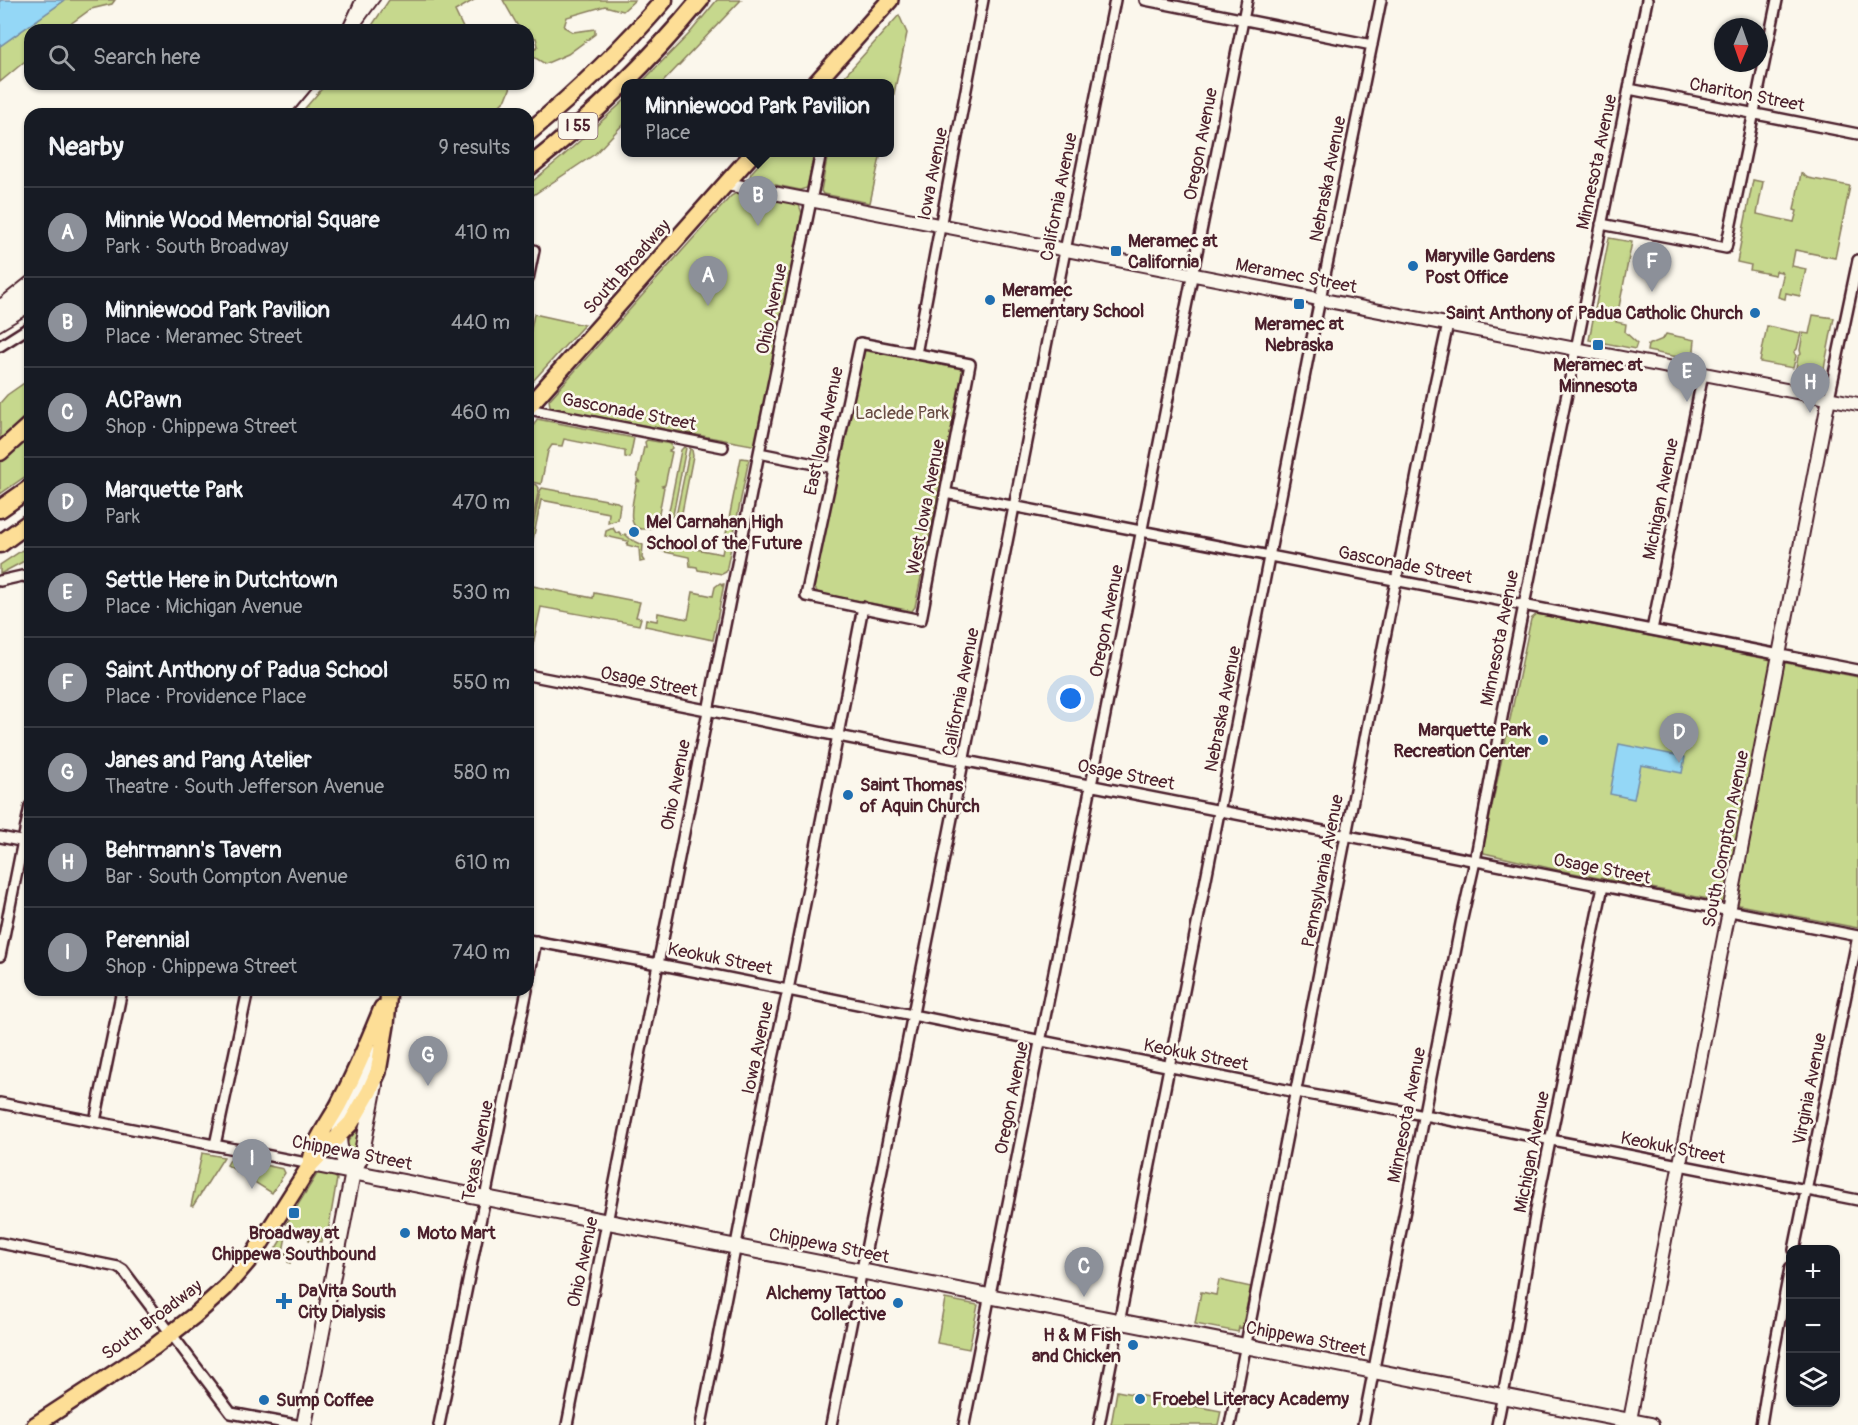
<!DOCTYPE html>
<meta charset="utf-8">
<style>
:root{--surface:#171b24;--page:#242831;--text:#f1f3f6;--muted:#9ea1a6;--line:#363941;--accent:#8c9099}
body{margin:0;font-family:Pangolin,sans-serif;background:var(--page);color:var(--text)}
.controls{position:absolute;right:18px;bottom:18px;display:grid;overflow:hidden;border-radius:12px;box-shadow:0 2px 4px #0004}
.controls button{width:54px;height:54px;display:grid;place-items:center;padding:0;border:0;border-bottom:2px solid var(--line);background:var(--surface);color:var(--text);font:30px sans-serif}
.compass{position:absolute;left:1714px;top:18px;width:54px;height:54px;border-radius:50%;background:var(--surface);box-shadow:0 2px 4px #0004;rotate:182deg}
.you{position:absolute;left:1071px;top:699px;width:21px;height:21px;margin:-15px;border:4px solid #fff;border-radius:50%;background:#1a73e8;box-shadow:0 0 0 9px #1a73e833}
.badge{display:grid;place-items:center;width:39px;height:39px;border-radius:50%;background:var(--accent);color:#fff;font-size:20px;font-weight:700}
.pin{position:absolute;translate:-50% -50px;filter:drop-shadow(0 2px 3px #0008)}
.pin::after{content:'';position:absolute;top:32px;width:21px;height:18px;background:inherit;clip-path:polygon(0 0,100% 0,50% 100%)}
.popup{position:absolute;left:621px;top:79px;width:273px;height:78px;box-sizing:border-box;display:grid;place-content:center;border-radius:12px;background:var(--surface);filter:drop-shadow(0 2px 4px #0005);font-size:20px;white-space:nowrap;color:var(--muted)}
.popup b{font-size:22px;color:var(--text)}
.popup::after{content:'';position:absolute;left:50%;top:100%;margin-left:-12px;border:12px solid transparent;border-top-color:var(--surface)}
.list{margin:0;padding:0;list-style:none}
h2{display:flex;justify-content:space-between;align-items:center;height:78px;margin:0;padding:0 24px;font-size:26px}
h2 small{font-size:20px;font-weight:400;color:var(--muted)}
.list li{display:grid;grid-template-columns:39px 1fr auto;gap:18px;align-items:center;box-sizing:border-box;height:90px;padding:0 24px;border-top:2px solid var(--line)}
.list b{display:block;font-size:22px;white-space:nowrap}
.list p{margin:0;font-size:20px;white-space:nowrap;color:var(--muted)}
.list em{font-size:20px;font-style:normal;color:var(--muted)}
.icon{flex:none;width:33px;height:33px;fill:none;stroke:currentColor;stroke-width:2;stroke-linecap:round;stroke-linejoin:round}
.map{position:relative;flex:none;width:1858px;height:1425px;overflow:hidden}
.search{position:absolute;background:var(--surface);box-shadow:0 2px 4px #0004;left:24px;top:24px;width:510px;height:66px;display:flex;align-items:center;gap:15px;box-sizing:border-box;padding:0 21px;border-radius:18px;color:var(--muted);font-size:22px}
.panel{position:absolute;background:var(--surface);box-shadow:0 2px 4px #0004;left:24px;top:108px;width:510px;height:888px;border-radius:18px}
.map>svg:first-child{display:block}
.green{fill:#c6d88d;stroke:#887c5c;stroke-width:1.5}
.water{fill:#94d7f6;stroke:#768da5;stroke-width:1.5}
.lines{fill:none;stroke-linecap:round;stroke-linejoin:round}
.minor-casing{stroke:#4a1f2b;stroke-width:14}
.tertiary-casing{stroke:#4a1f2b;stroke-width:16}
.secondary-casing{stroke:#4a1f2b;stroke-width:18}
.primary-casing{stroke:#4a1f2b;stroke-width:20}
.motorway-casing{stroke:#4a1f2b;stroke-width:21}
.minor{stroke:#fbf7ec;stroke-width:9}
.tertiary{stroke:#fbf7ec;stroke-width:12}
.secondary{stroke:#fbf7ec;stroke-width:14}
.primary{stroke:#fdde96;stroke-width:15}
.motorway{stroke:#fdde96;stroke-width:16}
.rail{stroke:#4a1f2b;stroke-width:2}
.poi-dot{fill:#1f6fb2;stroke:#fbf7ec;stroke-width:2}
.labels{text-anchor:middle;dominant-baseline:central;stroke-width:5;stroke-linejoin:round;paint-order:stroke}
.shield{fill:#fbf7ec;stroke:#7f6065;stroke-width:1.5}
.shield-label{font-size:16px;font-weight:bold;fill:#4a1f2b}
.street-label{font-size:18px;fill:#4a1f2b;stroke:#fbf7ec}
.poi-label{font-size:18px;font-weight:bold;fill:#4a1f2b;stroke:#fbf7ec;text-anchor:start}
.park-label{font-size:18px;fill:#694d44;stroke:#fbf7ec}
</style>
<div class="map">
<svg width="1858" height="1425" viewBox="0 0 1858 1425">
<rect width="100%" height="100%" fill="#fbf7ec"/>
<filter id="ink" filterUnits="userSpaceOnUse"><feTurbulence type="fractalNoise" baseFrequency=".0167" numOctaves="2"/><feDisplacementMap in="SourceGraphic" scale="12" xChannelSelector="R" yChannelSelector="G"/><feConvolveMatrix kernelMatrix="1 2 1 2 8 2 1 2 1" color-interpolation-filters="sRGB"/></filter>
<g filter="url(#ink)">
<path class="green" d="M65 0H115L112 4 91 9 62 30H30V57L0 82V46Z
M389 0H474L455 11 464 30H369Z
M503 0H635L623 11 605 6 567 17 564 27 573 32 595 29V34L568 54 545 64 529 54 538 46 536 38 528 37V30H520Z
M717 0H741L662 83H641L689 34Z
M899 15 907 33 890 112V83H841L842 79Z
M326 84H512L506 99 491 114H350L348 111 344 114H300Z
M626 99V121L595 154 532 196 528 214V185L562 157Z
M770 152 814 153 807 188 800 190 751 180 750 177 751 173Z
M828 153H881L870 203 823 194 821 191Z
M1801 173 1808 178 1850 186 1835 258 1795 250 1792 266 1806 269 1800 296 1786 293 1785 299 1778 297 1783 276 1781 272 1776 271 1775 275 1750 270 1751 265 1737 262 1753 180 1763 182 1757 214 1794 222 1797 211 1794 210Z
M738 192 794 203 799 205 802 213 757 446 556 409 550 406 549 400 731 196Z
M1609 238 1632 242 1616 322 1626 324 1625 332 1637 343 1635 349 1589 340Z
M534 314 584 325 532 382 528 380V344Z
M1813 315 1834 318 1823 374 1796 369 1798 357 1801 354 1800 350 1803 333 1809 334Z
M1767 326 1801 333 1797 349 1794 352 1796 356 1793 368 1760 362Z
M1666 334 1695 340 1693 360 1647 351 1648 345 1663 339Z
M867 348 957 366 960 367 963 372 915 607 912 611 818 593 814 587 861 353Z
M30 379V420L0 447V403L7 395Z
M537 419 634 438 630 458 625 457V451L564 439 562 446 552 445 548 451 541 484 528 481V436Z
M30 430V473L0 494V458Z
M647 440 671 444 672 448 669 451 672 452 665 485 662 486 664 487 658 519 653 527C620 539 634 497 637 481L640 482 637 479 644 447H646L645 442Z
M684 447 686 448 673 515 672 517 668 516 681 450Z
M690 448 692 450 693 456 681 518 676 516Z
M741 458 749 459 726 572 722 574 698 570 697 567 690 566 689 557 661 551 670 544 722 554Z
M528 483 537 485 539 488 528 543Z
M542 488 617 502 620 504 618 520 608 523 609 513 541 500 528 565V552L540 491Z
M613 528 616 533 619 532 622 536 625 534 630 539 643 545 642 558 644 561 640 562 639 548 627 545 628 541 605 536 606 531Z
M30 545V558L0 574V565Z
M720 583 722 586 723 584H724L713 640 645 626 646 619 657 621 658 613 688 619 693 592 713 596 715 587Z
M528 585 593 598 594 593 640 602 636 617 641 618 639 625 541 607 528 667Z
M1537 614 1858 677V928L1558 870 1484 853 1483 849 1531 619Z
M360 1126H361L356 1162 350 1163 345 1145Z
M202 1153 224 1157 193 1206H191Z
M231 1158 283 1169 285 1173 272 1193 227 1165Z
M320 1173 334 1176 337 1179 328 1232H323L321 1242 309 1240V1231L296 1229 293 1237 286 1236 283 1252 291 1255 290 1263 288 1262 289 1255 276 1252 274 1259 270 1258 290 1225 286 1224 317 1174Z
M1219 1280 1251 1287 1242 1328 1239 1327 1238 1332 1195 1324 1201 1292 1216 1295Z
M945 1299 978 1305 969 1349 937 1343Z
M1117 1391 1221 1411 1218 1425H1111Z"/>
<path class="water" d="M0 0H65L0 46Z
M1619 744 1685 757 1682 773 1641 765 1634 799 1610 794Z"/>
<g class="lines">
<defs>
<path id="minor" d="M1145 0 1372 45
M1629 89 1858 134
M1601 224 1726 248 1777 0
M528 279 534 250
M860 343 970 364 921 620 806 596Z
M0 346 30 327
M916 354 983 0
M1829 398 1858 260
M528 409 723 447
M759 453 834 468
M945 493 1858 670
M0 581 22 576 30 578
M1652 630 1703 374
M528 675 1858 936
M0 837 30 843
M528 940 658 964 1296 1092 1424 1115 1858 1200
M0 956 30 806
M528 983 536 941
M0 1103 311 1164
M95 1121 122 990
M215 1145 248 990
M0 1243 118 1267 123 1270 231 1413 296 1425
M1794 1250 1858 936
M439 1425 527 990
M567 1425 759 453 821 152
M701 1425 766 1090 788 990 863 607
M831 1425 1115 0
M964 1425 1247 0
M1099 1425 1307 363 1381 0
M1230 1425 1434 388 1448 324
M1363 1425 1461 923 1475 861 1511 669 1647 0
M1497 1425 1515 1334 1537 1204 1603 886
M1761 1425 1768 1382 1790 1268"/>
<path id="tertiary" d="M727 184 1858 404
M1629 1425C1696 1083 1765 741 1829 398"/>
<path id="secondary" d="M311 1164 1651 1425
M353 1172C338 1159 336 1133 343 1115 352 1092 367 1074 368 1048
M304 1425 353 1172 361 1157 375 1085"/>
<path id="primary" d="M816 83 890 0
M528 407 754 152
M311 1160C315 1139 331 1120 340 1102 356 1071 369 1040 382 1008
M35 1425 154 1347 195 1315 225 1288 254 1254 311 1164 351 1123 369 1092 378 1072 386 1025 389 990"/>
<path id="motorway" d="M528 133C577 92 623 48 664 0
M528 168C591 118 649 62 700 0
M0 452 30 425
M0 509 30 488
M0 544 30 522"/>
</defs>
<use href="#minor" class="minor-casing"/>
<use href="#tertiary" class="tertiary-casing"/>
<use href="#secondary" class="secondary-casing"/>
<use href="#primary" class="primary-casing"/>
<use href="#motorway" class="motorway-casing"/>
<use href="#minor" class="minor"/>
<use href="#tertiary" class="tertiary"/>
<use href="#secondary" class="secondary"/>
<use href="#primary" class="primary"/>
<use href="#motorway" class="motorway"/>
<path class="rail" d="M341 30 355 0
M358 30 380 0
M291 114 316 84
M0 298 29 275
M0 331 30 313"/>
</g>
</g>
<g class="poi-dot">
<rect x="1110" y="245" width="12" height="12" rx="3"/>
<circle cx="1413" cy="266" r="6"/>
<circle cx="990" cy="300" r="6"/>
<rect x="1293" y="298" width="12" height="12" rx="3"/>
<circle cx="1755" cy="313" r="6"/>
<rect x="1592" y="339" width="12" height="12" rx="3"/>
<circle cx="634" cy="532" r="6"/>
<circle cx="1543" cy="740" r="6"/>
<circle cx="848" cy="795" r="6"/>
<rect x="288" y="1207" width="12" height="12" rx="3"/>
<circle cx="405" cy="1233" r="6"/>
<path d="M281 1292h6v6h6v6h-6v6h-6v-6h-6v-6h6z"/>
<circle cx="898" cy="1303" r="6"/>
<circle cx="1133" cy="1345" r="6"/>
<circle cx="1140" cy="1399" r="6"/>
<circle cx="264" cy="1400" r="6"/>
</g>
<g class="labels">
<rect class="shield" x="558.5" y="113" width="39" height="26" rx="4.5"/>
<g class="shield-label">
<text x="578" y="126">I 55</text>
</g>
<g class="street-label">
<text transform="translate(1747 95) rotate(11)">Chariton Street</text>
<text transform="translate(1201 144) rotate(-79)">Oregon Avenue</text>
<text transform="translate(1597 162) rotate(-78)">Minnesota Avenue</text>
<text transform="translate(933 174) rotate(-79)">Iowa Avenue</text>
<text transform="translate(1328 179) rotate(-79)">Nebraska Avenue</text>
<text transform="translate(1059 197) rotate(-79)">California Avenue</text>
<text transform="translate(627 267) rotate(-48)">South Broadway</text>
<text transform="translate(1296 276) rotate(11)">Meramec Street</text>
<text transform="translate(772 309) rotate(-78)">Ohio Avenue</text>
<text transform="translate(629 412) rotate(11)">Gasconade Street</text>
<text transform="translate(824 431) rotate(-78)">East Iowa Avenue</text>
<text transform="translate(1661 499) rotate(-79)">Michigan Avenue</text>
<text transform="translate(926 507) rotate(-79)">West Iowa Avenue</text>
<text transform="translate(1405 565) rotate(11)">Gasconade Street</text>
<text transform="translate(1107 621) rotate(-79)">Oregon Avenue</text>
<text transform="translate(1500 638) rotate(-79)">Minnesota Avenue</text>
<text transform="translate(649 682) rotate(11)">Osage Street</text>
<text transform="translate(961 692) rotate(-79)">California Avenue</text>
<text transform="translate(1223 709) rotate(-79)">Nebraska Avenue</text>
<text transform="translate(1126 775) rotate(11)">Osage Street</text>
<text transform="translate(676 785) rotate(-79)">Ohio Avenue</text>
<text transform="translate(1726 839) rotate(-79)">South Compton Avenue</text>
<text transform="translate(1602 869) rotate(11)">Osage Street</text>
<text transform="translate(1323 871) rotate(-79)">Pennsylvania Avenue</text>
<text transform="translate(720 959) rotate(11)">Keokuk Street</text>
<text transform="translate(758 1048) rotate(-78)">Iowa Avenue</text>
<text transform="translate(1196 1055) rotate(11)">Keokuk Street</text>
<text transform="translate(1810 1089) rotate(-79)">Virginia Avenue</text>
<text transform="translate(1012 1098) rotate(-79)">Oregon Avenue</text>
<text transform="translate(1407 1115) rotate(-79)">Minnesota Avenue</text>
<text transform="translate(1673 1148) rotate(11)">Keokuk Street</text>
<text transform="translate(478 1151) rotate(-79)">Texas Avenue</text>
<text transform="translate(1532 1152) rotate(-79)">Michigan Avenue</text>
<text transform="translate(352 1153) rotate(11)">Chippewa Street</text>
<text transform="translate(829 1246) rotate(11)">Chippewa Street</text>
<text transform="translate(583 1262) rotate(-78)">Ohio Avenue</text>
<text transform="translate(152 1320) rotate(-37)">South Broadway</text>
<text transform="translate(1306 1339) rotate(11)">Chippewa Street</text>
</g>
<g class="poi-label">
<text x="1128" y="241">Meramec at<tspan x="1128" dy="21">California</tspan></text>
<text x="1425" y="256">Maryville Gardens<tspan x="1425" dy="21">Post Office</tspan></text>
<text x="1002" y="290">Meramec<tspan x="1002" dy="21">Elementary School</tspan></text>
<text x="1743" y="313" text-anchor="end">Saint Anthony of Padua Catholic Church</text>
<text x="1299" y="324" text-anchor="middle">Meramec at<tspan x="1299" dy="21">Nebraska</tspan></text>
<text x="1598" y="365" text-anchor="middle">Meramec at<tspan x="1598" dy="21">Minnesota</tspan></text>
<text x="646" y="522">Mel Carnahan High<tspan x="646" dy="21">School of the Future</tspan></text>
<text x="1531" y="730" text-anchor="end">Marquette Park<tspan x="1531" dy="21">Recreation Center</tspan></text>
<text x="860" y="785">Saint Thomas<tspan x="860" dy="21">of Aquin Church</tspan></text>
<text x="294" y="1233" text-anchor="middle">Broadway at<tspan x="294" dy="21">Chippewa Southbound</tspan></text>
<text x="417" y="1233">Moto Mart</text>
<text x="298" y="1291">DaVita South<tspan x="298" dy="21">City Dialysis</tspan></text>
<text x="886" y="1293" text-anchor="end">Alchemy Tattoo<tspan x="886" dy="21">Collective</tspan></text>
<text x="1121" y="1335" text-anchor="end">H &amp; M Fish<tspan x="1121" dy="21">and Chicken</tspan></text>
<text x="1152" y="1399">Froebel Literacy Academy</text>
<text x="276" y="1400">Sump Coffee</text>
</g>
<g class="park-label">
<text x="902" y="413">Laclede Park</text>
</g>
</g>
</svg>
<div class="controls">
<button>+</button>
<button>−</button>
<button><svg class="icon" aria-label="layers" viewBox="0 0 24 24"><path d="M12 4l9 5-9 5-9-5zM3 14l9 5 9-5"/></svg></button>
</div>
<svg class="compass" viewBox="-18 -18 36 36"><path d="M0-13l5 13h-10z" fill="#e53935"/><path d="M0 13l5-13h-10z" fill="#9ea1a6"/></svg>
<div class="you"></div>
<div class="pin badge" style="left:708px;top:306px">A</div>
<div class="pin badge" style="left:758px;top:226px">B</div>
<div class="popup"><b>Minniewood Park Pavilion</b>Place</div>
<div class="pin badge" style="left:1084px;top:1297px">C</div>
<div class="pin badge" style="left:1679px;top:763px">D</div>
<div class="pin badge" style="left:1687px;top:402px">E</div>
<div class="pin badge" style="left:1652px;top:292px">F</div>
<div class="pin badge" style="left:428px;top:1086px">G</div>
<div class="pin badge" style="left:1810px;top:413px">H</div>
<div class="pin badge" style="left:252px;top:1189px">I</div>
<div class="search"><svg class="icon" aria-label="search" viewBox="0 0 24 24"><circle cx="10" cy="10" r="6"/><path d="M15 15l6 6"/></svg>Search here</div>
<section class="panel">
<h2>Nearby<small>9 results</small></h2>
<ul class="list">
<li><span class="badge">A</span><div><b>Minnie Wood Memorial Square</b><p>Park · South Broadway</p></div><em>410 m</em></li>
<li><span class="badge">B</span><div><b>Minniewood Park Pavilion</b><p>Place · Meramec Street</p></div><em>440 m</em></li>
<li><span class="badge">C</span><div><b>ACPawn</b><p>Shop · Chippewa Street</p></div><em>460 m</em></li>
<li><span class="badge">D</span><div><b>Marquette Park</b><p>Park</p></div><em>470 m</em></li>
<li><span class="badge">E</span><div><b>Settle Here in Dutchtown</b><p>Place · Michigan Avenue</p></div><em>530 m</em></li>
<li><span class="badge">F</span><div><b>Saint Anthony of Padua School</b><p>Place · Providence Place</p></div><em>550 m</em></li>
<li><span class="badge">G</span><div><b>Janes and Pang Atelier</b><p>Theatre · South Jefferson Avenue</p></div><em>580 m</em></li>
<li><span class="badge">H</span><div><b>Behrmann's Tavern</b><p>Bar · South Compton Avenue</p></div><em>610 m</em></li>
<li><span class="badge">I</span><div><b>Perennial</b><p>Shop · Chippewa Street</p></div><em>740 m</em></li>
</ul>
</section>
</div>
